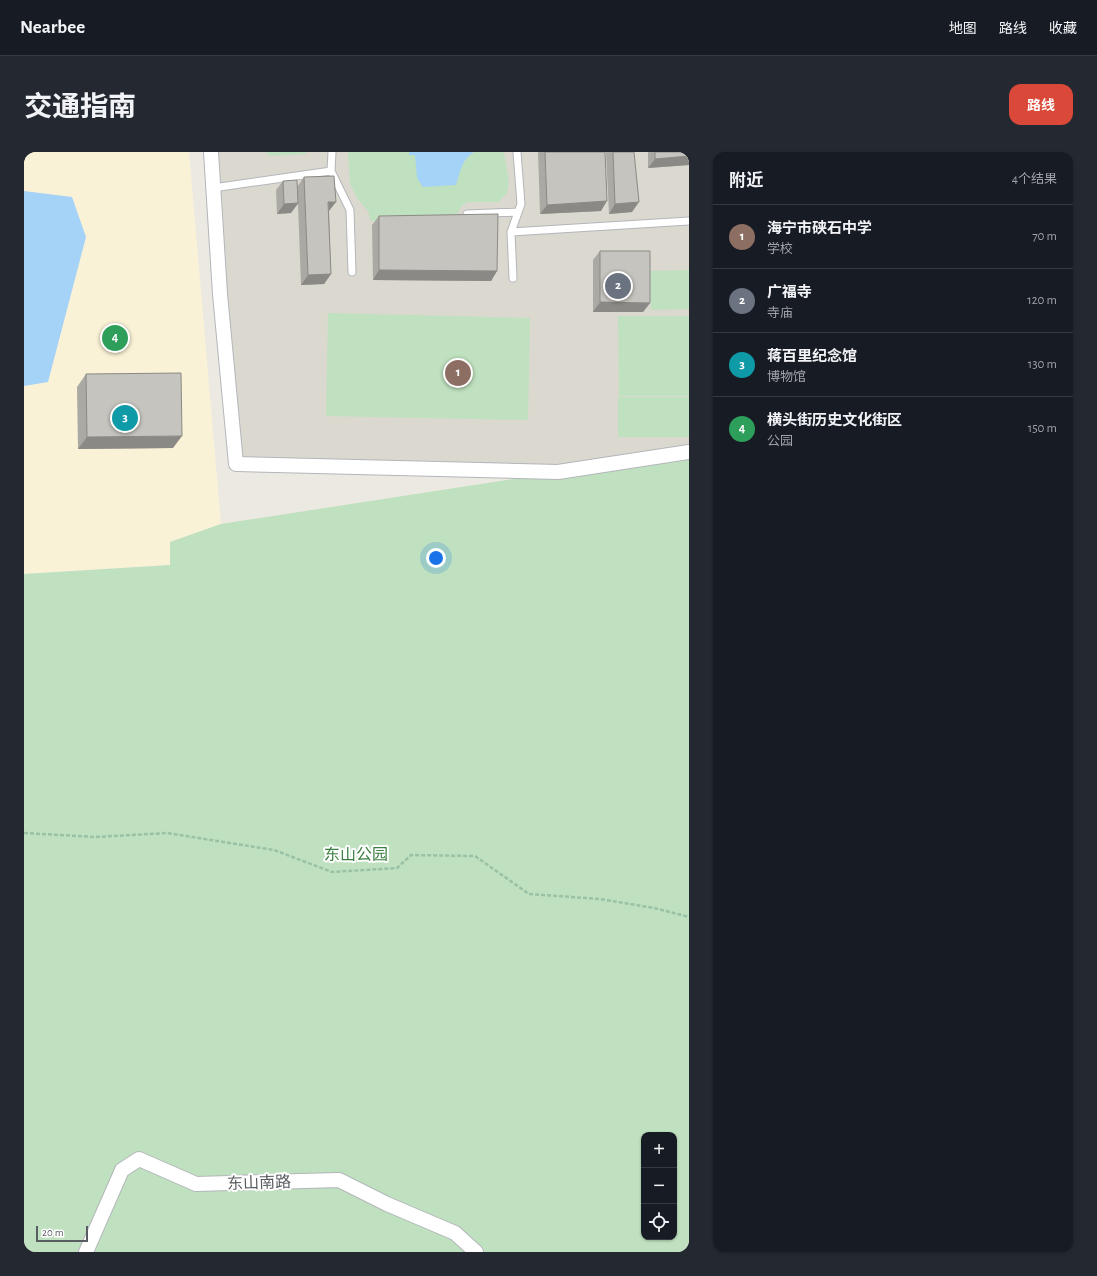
<!DOCTYPE html>
<html lang="zh">
<meta charset="utf-8">
<style>
:root{--surface:#171b24;--page:#242831;--text:#f1f3f6;--muted:#9ea1a6;--line:#363941;--accent:#d94838}
body{margin:0;font-family:"Alegreya Sans","Noto Sans SC",sans-serif;background:var(--page);color:var(--text)}
.controls{position:absolute;right:12px;bottom:12px;display:grid;overflow:hidden;border-radius:8px;box-shadow:0 1px 3px #0004}
.controls button{width:36px;height:36px;display:grid;place-items:center;padding:0;border:0;border-bottom:1px solid var(--line);background:var(--surface);color:var(--text);font:20px sans-serif}
.scale{position:absolute;left:12px;bottom:10px;width:52px;box-sizing:border-box;padding-left:4px;border:2px solid #595c60;border-top:0;font-size:11px;line-height:14px;white-space:nowrap;color:#595c60;-webkit-text-stroke:3px #fff;paint-order:stroke}
.you{position:absolute;left:412px;top:406px;width:14px;height:14px;margin:-10px;border:3px solid #fff;border-radius:50%;background:#1a73e8;box-shadow:0 0 0 6px #1a73e833}
.badge{display:grid;place-items:center;width:26px;height:26px;border-radius:50%;background:var(--accent);color:#fff;font-size:13px;font-weight:700}
.pin{position:absolute;translate:-50% -50%;border:2px solid #fff;box-shadow:0 1px 4px #0006}
.list{margin:0;padding:0;list-style:none}
h2{display:flex;justify-content:space-between;align-items:center;height:52px;margin:0;padding:0 16px;font-size:17px}
h2 small{font-size:13px;font-weight:400;color:var(--muted)}
.list li{display:grid;grid-template-columns:26px 1fr auto;gap:12px;align-items:center;box-sizing:border-box;height:64px;padding:0 16px;border-top:1px solid var(--line)}
.list b{display:block;font-size:15px;white-space:nowrap}
.list p{margin:0;font-size:13px;white-space:nowrap;color:var(--muted)}
.list em{font-size:13px;font-style:normal;color:var(--muted)}
.icon{flex:none;width:22px;height:22px;fill:none;stroke:currentColor;stroke-width:2;stroke-linecap:round;stroke-linejoin:round}
.map{position:relative;flex:none;width:665px;height:1100px;overflow:hidden;border-radius:12px}
header{display:flex;align-items:center;gap:24px;box-sizing:border-box;height:56px;padding:0 20px;background:var(--surface);border-bottom:1px solid var(--line)}
header strong{font-size:19px}
nav{display:flex;gap:22px;margin-inline-start:auto;font-size:14px}
.intro{display:flex;align-items:center;justify-content:space-between;box-sizing:border-box;height:96px;padding:0 24px}
h1{margin:0;font-size:28px}
.button{padding:10px 18px;border-radius:12px;background:var(--accent);color:#fff;font-size:14px;font-weight:700}
main{display:flex;gap:24px;padding:0 24px}
aside{flex:1;background:var(--surface);border-radius:12px;box-shadow:0 1px 3px #0004}
.map>svg:first-child{display:block}
.commercial{fill:#faf2d6}
.education{fill:#dbd8cf}
.green{fill:#bfe1bf;fill-rule:evenodd}
.water{fill:#a5d2f7}
.lines{fill:none;stroke-linecap:round;stroke-linejoin:round}
.service-casing{stroke:#b3b6ba;stroke-width:9}
.minor-casing{stroke:#b3b6ba;stroke-width:16}
.path{stroke:#99c1a5;stroke-width:2.5;stroke-dasharray:4 2;stroke-linecap:butt}
.service{stroke:#fff;stroke-width:7}
.minor{stroke:#fff;stroke-width:14}
.wall{fill:#aaa9a3}
.shaded-wall{fill:#8b8985}
.building{fill:#c6c4be;stroke:#8b8985}
.labels{text-anchor:middle;dominant-baseline:central;stroke-width:4;stroke-linejoin:round;paint-order:stroke}
.park-label{font-size:16px;fill:#3b7e3f;stroke:#fff}
.street-label{font-size:16px;fill:#595c60;stroke:#fff}
</style>
<header>
<strong>Nearbee</strong>
<nav><a>地图</a><a>路线</a><a>收藏</a></nav>
</header>
<div class="intro"><h1>交通指南</h1><a class="button">路线</a></div>
<main>
<div class="map">
<svg width="665" height="1100" viewBox="0 0 665 1100">
<rect width="100%" height="100%" fill="#ebe9e1"/>
<path class="commercial" d="M0 0H165L197 372 146 390V413L0 422Z"/>
<path class="education" d="M187 0H665V300L534 320 212 312Z"/>
<path class="green" d="M242 0H282V2L246 4Z
M324 0H480L485 30 483 41 474 50H443L437 55 430 68 347 69 344 59 334 47 326 32Z
M665 118V157L627 158 626 119Z
M304 161 506 166 504 268 302 264Z
M594 164H665V204H630H665V244H595Z
M594 245H665V285H594Z
M665 300V1100H0V422L146 413V390L197 372ZM620 983H650V1085H620Z"/>
<path class="water" d="M385 0H450C438 7 436 20 432 33L399 35 393 26 391 3H385Z
M0 39 48 45 62 85 24 230 0 234Z"/>
<g class="lines">
<defs>
<path id="service" d="M308 0 307 19 326 58 328 120
M189 36 307 19
M443 62 494 60
M487 80 665 69
M489 126 487 80 497 52 493 0"/>
<path id="minor" d="M187 0 196 142 212 312 534 320 665 300
M62 1100 98 1018 115 1007 172 1032 315 1028 363 1052 431 1081 452 1100"/>
</defs>
<use href="#service" class="service-casing"/>
<use href="#minor" class="minor-casing"/>
<path class="path" d="M0 681 72 685 143 681 250 698 308 720 373 716 387 703 451 704 505 742 576 747 630 756 665 765"/>
<use href="#service" class="service"/>
<use href="#minor" class="minor"/>
</g>
<path class="wall" d="M514 0H581L577 59 516 62Z
M582 0H610L608 60 585 62Z
M624 0H665V13L624 16Z
M280 25 305 59 307 122 300 132 277 133 274 52 267 61 253 62 252 38 259 29 273 35Z
M355 64 473 119 467 129 349 128 348 73Z
M576 99 626 151 619 160H569V108Z
M62 222 149 296 54 297 53 235Z"/>
<path class="shaded-wall" d="M665 4V13L624 16 631 7Z
M583 49 577 59 516 62 523 53Z
M304 50H312L305 59Z
M615 50 608 60 585 62 591 52Z
M274 51 267 61 253 62 260 52Z
M355 118 473 119 467 129 349 128Z
M307 122 300 132 277 133 284 123Z
M576 150 626 151 619 160H569Z
M158 284 149 296 54 297 63 285Z"/>
<path class="building" d="M521 0H581L583 49 523 53Z
M589 0H610L615 50 591 52Z
M631 0H665V4L631 7Z
M310 24 312 50H304L307 122 284 123 280 25Z
M273 28 274 51 260 52 259 29Z
M474 62 473 119 355 118V64Z
M576 99H626V151L576 150Z
M157 221 158 284 63 285 62 222Z"/>
<g class="labels">
<g class="park-label">
<text x="332" y="703">东山公园</text>
</g>
<g class="street-label">
<text transform="translate(235 1031) rotate(-2)">东山南路</text>
</g>
</g>
</svg>
<div class="controls">
<button>+</button>
<button>−</button>
<button><svg class="icon" aria-label="locate" viewBox="0 0 24 24"><circle cx="12" cy="12" r="6"/><path d="M12 2v4M12 18v4M2 12h4M18 12h4"/></svg></button>
</div>
<div class="scale">20 m</div>
<div class="you"></div>
<div class="pin badge" style="left:434px;top:221px;background:#8d6e63">1</div>
<div class="pin badge" style="left:594px;top:134px;background:#6b7280">2</div>
<div class="pin badge" style="left:101px;top:266px;background:#0f9aa8">3</div>
<div class="pin badge" style="left:91px;top:186px;background:#2e9e5b">4</div>
</div>
<aside>
<h2>附近<small>4个结果</small></h2>
<ul class="list">
<li><span class="badge" style="background:#8d6e63">1</span><div><b>海宁市硖石中学</b><p>学校</p></div><em>70 m</em></li>
<li><span class="badge" style="background:#6b7280">2</span><div><b>广福寺</b><p>寺庙</p></div><em>120 m</em></li>
<li><span class="badge" style="background:#0f9aa8">3</span><div><b>蒋百里纪念馆</b><p>博物馆</p></div><em>130 m</em></li>
<li><span class="badge" style="background:#2e9e5b">4</span><div><b>横头街历史文化街区</b><p>公园</p></div><em>150 m</em></li>
</ul>
</aside>
</main>
